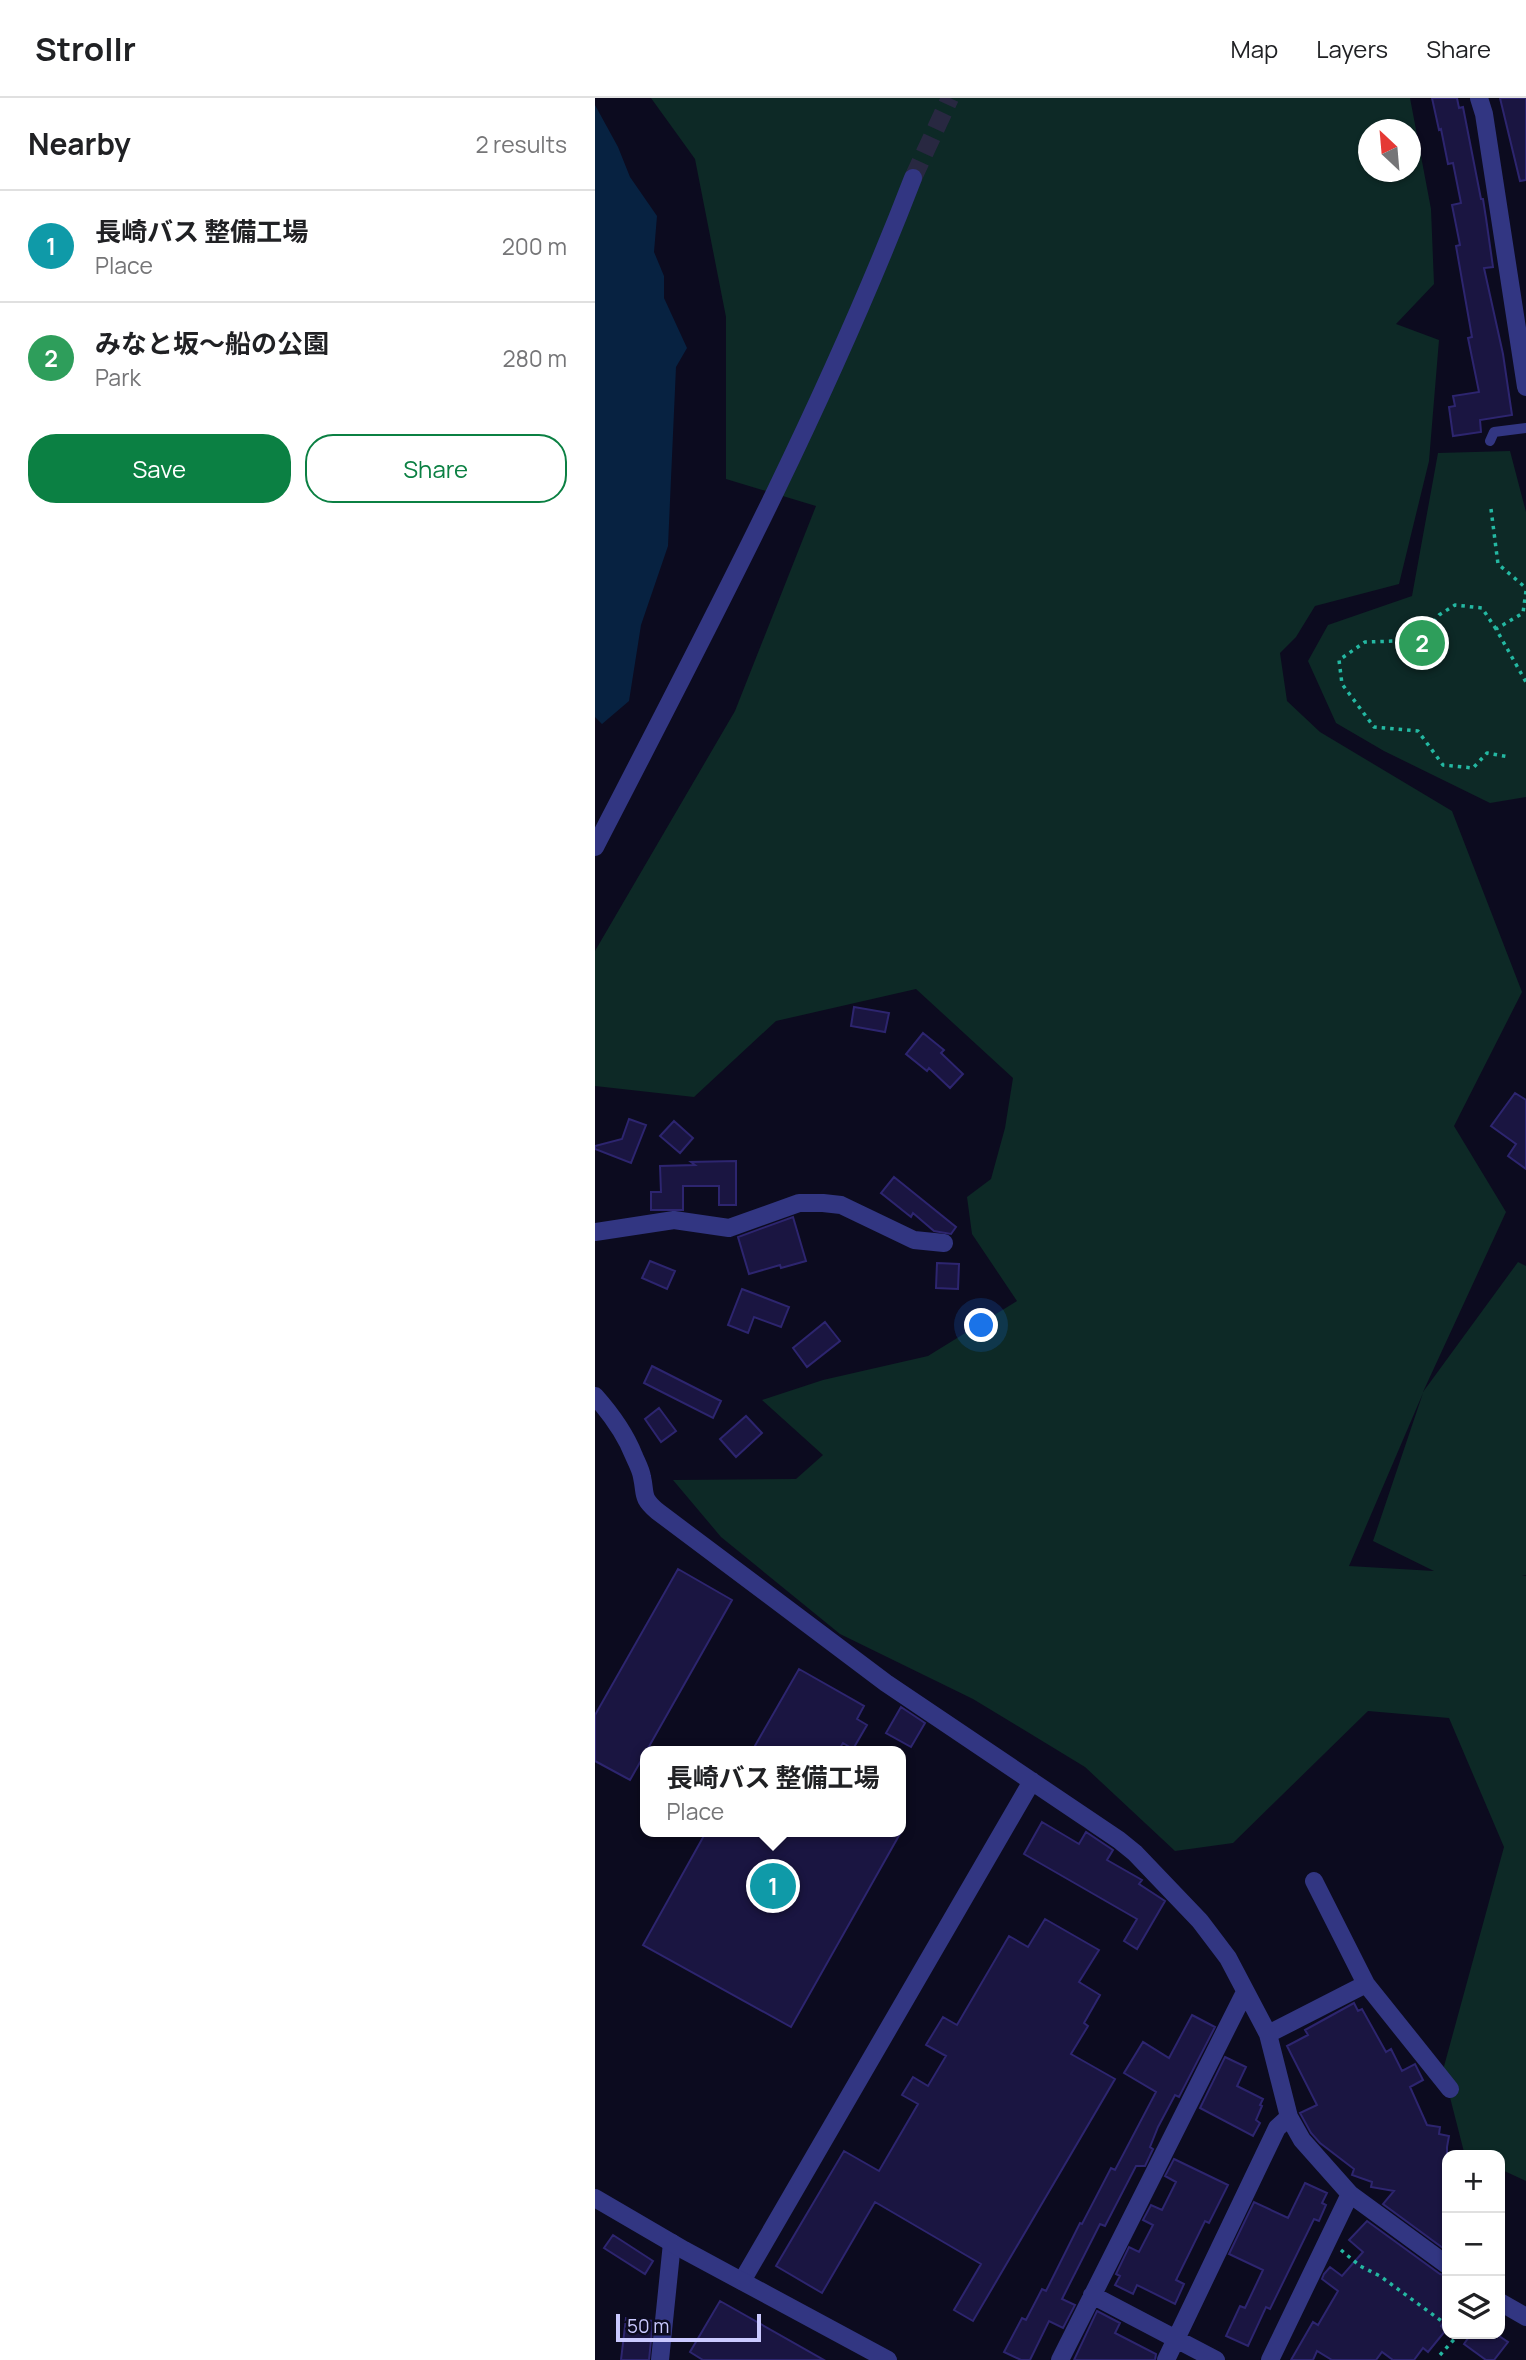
<!DOCTYPE html>
<meta charset="utf-8">
<style>
:root{--surface:#fff;--page:#f6f6f6;--text:#202124;--muted:#757577;--line:#e0e0e0;--accent:#0b8043}
body{margin:0;font-family:Manrope,"Noto Sans JP",sans-serif;background:var(--page);color:var(--text)}
.controls{position:absolute;right:21px;bottom:21px;display:grid;overflow:hidden;border-radius:14px;box-shadow:0 2px 5px #0004}
.controls button{width:63px;height:63px;display:grid;place-items:center;padding:0;border:0;border-bottom:2px solid var(--line);background:var(--surface);color:var(--text);font:35px sans-serif}
.compass{position:absolute;left:763px;top:21px;width:63px;height:63px;border-radius:50%;background:var(--surface);box-shadow:0 2px 5px #0004;rotate:334deg}
.scale{position:absolute;left:21px;bottom:18px;width:145px;box-sizing:border-box;padding-left:7px;border:4px solid #cac9ff;border-top:0;font-size:19px;line-height:24px;white-space:nowrap;color:#cac9ff;-webkit-text-stroke:5px #0c0b1f;paint-order:stroke}
.you{position:absolute;left:387px;top:1228px;width:24px;height:24px;margin:-18px;border:5px solid #fff;border-radius:50%;background:#1a73e8;box-shadow:0 0 0 10px #1a73e833}
.badge{display:grid;place-items:center;width:46px;height:46px;border-radius:50%;background:var(--accent);color:#fff;font-size:23px;font-weight:700}
.pin{position:absolute;translate:-50% -50%;border:4px solid #fff;box-shadow:0 2px 7px #0006}
.popup{position:absolute;left:45px;top:1648px;width:266px;height:91px;box-sizing:border-box;display:grid;place-content:center;border-radius:14px;background:var(--surface);filter:drop-shadow(0 2px 5px #0005);font-size:23px;white-space:nowrap;color:var(--muted)}
.popup b{font-size:26px;color:var(--text)}
.popup::after{content:'';position:absolute;left:50%;top:100%;margin-left:-14px;border:14px solid transparent;border-top-color:var(--surface)}
.list{margin:0;padding:0;list-style:none}
h2{display:flex;justify-content:space-between;align-items:center;height:91px;margin:0;padding:0 28px;font-size:30px}
h2 small{font-size:23px;font-weight:400;color:var(--muted)}
.list li{display:grid;grid-template-columns:46px 1fr auto;gap:21px;align-items:center;box-sizing:border-box;height:112px;padding:0 28px;border-top:2px solid var(--line)}
.list b{display:block;font-size:26px;white-space:nowrap}
.list p{margin:0;font-size:23px;white-space:nowrap;color:var(--muted)}
.list em{font-size:23px;font-style:normal;color:var(--muted)}
.actions{display:flex;gap:14px;padding:21px 28px}
.actions a{flex:1;padding:16px 0;border:2px solid var(--accent);border-radius:28px;text-align:center;font-size:24px;color:var(--accent)}
.actions .main{background:var(--accent);color:#fff}
.icon{flex:none;width:38px;height:38px;fill:none;stroke:currentColor;stroke-width:2;stroke-linecap:round;stroke-linejoin:round}
.map{position:relative;flex:none;width:931px;height:2262px;overflow:hidden}
header{display:flex;align-items:center;gap:42px;box-sizing:border-box;height:98px;padding:0 35px;background:var(--surface);border-bottom:2px solid var(--line)}
header strong{font-size:33px}
nav{display:flex;gap:38px;margin-inline-start:auto;font-size:24px}
main{display:flex}
aside{flex:1;background:var(--surface)}
.map>svg:first-child{display:block}
.green{fill:#0d2926;fill-rule:evenodd}
.water{fill:#072241}
.building{fill:#1a1541;stroke:#2d256f;stroke-width:2}
.lines{fill:none;stroke-linecap:round;stroke-linejoin:round}
.tertiary-tunnel{stroke:#282841;stroke-width:18;stroke-dasharray:18 9;stroke-linecap:butt}
.path{stroke:#24b8a2;stroke-width:3.5;stroke-dasharray:3.5 5;stroke-linecap:butt}
.service{stroke:#323682;stroke-width:10}
.minor{stroke:#323682;stroke-width:18}
.tertiary{stroke:#323682;stroke-width:18}
</style>
<header>
<strong>Strollr</strong>
<nav><a>Map</a><a>Layers</a><a>Share</a></nav>
</header>
<main>
<aside>
<h2>Nearby<small>2 results</small></h2>
<ul class="list">
<li><span class="badge" style="background:#0f9aa8">1</span><div><b>長崎バス 整備工場</b><p>Place</p></div><em>200 m</em></li>
<li><span class="badge" style="background:#2e9e5b">2</span><div><b>みなと坂〜船の公園</b><p>Park</p></div><em>280 m</em></li>
</ul>
<div class="actions"><a class="main">Save</a><a>Share</a></div>
</aside>
<div class="map">
<svg width="931" height="2262" viewBox="0 0 931 2262">
<rect width="100%" height="100%" fill="#0c0b1f"/>
<path class="green" d="M56 0H815L836 111 839 186 801 226 844 242 834 363 804 486 720 508 701 539 685 555 692 603 725 634 857 713 927 894 859 1028 911 1114 828 1294 923 1164 931 1168V1477L927 1478H931V2083L905 2071V2057H876L869 2054 848 1972 909 1749 854 1620 773 1613 638 1745 580 1753 490 1669 378 1601 245 1536 126 1439 78 1382 201 1381 228 1357 167 1302 228 1282 333 1258 422 1203 377 1136 372 1099 396 1081 410 1030 418 980 321 891 181 923 99 999 0 988V853L140 613 221 408 131 381V219L100 61ZM774 32H816V74H774ZM828 1295 778 1443 839 1473 754 1468Z
M915 353 931 414V699L895 705 789 653 741 625 713 563 733 527 817 498 843 355Z"/>
<path class="water" d="M0 7 23 49 35 79 62 118 59 154 69 178V200L92 250 81 269 73 448 46 527 34 603 7 626 0 619Z"/>
<path class="building" d="M837 0H862L864 10 868 9 886 101H888L891 120 898 169 889 170 908 256 917 317 885 322 886 334 858 338 854 309 860 308 858 298 884 294 873 240 877 239 861 148 865 147 857 107 866 105 858 65 853 66 846 31 844 32Z
M905 0H931V82L925 83Z
M259 909 294 915 290 934 256 928Z
M328 935 349 952 346 955 368 976 355 990 334 970 332 973 311 956Z
M920 995 931 1002V1071L913 1058 921 1046 896 1028Z
M34 1021 51 1027 36 1065 0 1051V1048L27 1041Z
M79 1023 98 1040 85 1055 65 1038Z
M141 1063V1107H124V1088H88V1112H56V1094H66L65 1068 100 1067 96 1064Z
M299 1079 361 1129 356 1136 339 1133 318 1115 316 1119 286 1095Z
M198 1119 211 1163 186 1170 185 1167 154 1176 143 1139Z
M55 1163 80 1173 72 1191 47 1180Z
M342 1165 364 1166 363 1191 341 1190Z
M147 1191 194 1209 186 1229 159 1219 153 1235 133 1227Z
M230 1224 245 1243 212 1269 198 1250Z
M57 1268 126 1303 118 1320 49 1285Z
M64 1310 81 1333 66 1344 50 1321Z
M151 1318 167 1335 141 1359 125 1341Z
M83 1471 137 1502 35 1682 0 1663V1617Z
M204 1571 269 1608 262 1621 272 1627 258 1651 248 1645 243 1653H157Z
M306 1609 330 1625 316 1649 291 1635Z
M447 1724 484 1746 491 1734 518 1752 512 1762 547 1782 544 1786 570 1803 542 1851 529 1843 542 1821 429 1756Z
M111 1734H306L196 1929 48 1847Z
M450 1821 504 1852 484 1884 505 1897 489 1925 493 1928 476 1956 520 1981 378 2223 359 2212 386 2166 280 2104 227 2195 181 2168 249 2053 284 2073 323 2006 307 1997 318 1979 333 1988 351 1958 331 1947 348 1919 362 1927 414 1838 433 1849Z
M759 1905 763 1913 767 1911 791 1954 796 1951 807 1973 820 1966 828 1982 815 1989 832 2027 845 2029 844 2036 854 2038 852 2049V2153L788 2106 799 2093 776 2089 777 2084 757 2077 759 2071 725 2045 716 2035 705 2015 722 2007 692 1948 713 1937 710 1932Z
M597 1917 620 1929 584 1999 580 1997 563 2029 555 2049 558 2051 550 2068H541L510 2128 505 2126 467 2201 480 2207 468 2230 454 2223 435 2262H426L409 2254 427 2220 431 2222 447 2191 451 2193 485 2125 487 2126 516 2070 520 2072 561 1994 529 1975 548 1944 574 1960Z
M630 1959 651 1969 642 1988 668 2001 665 2007 667 2008 661 2022 665 2025 658 2038 605 2010Z
M579 2061 633 2087 614 2125 610 2123 581 2182 589 2186 580 2206 542 2187 538 2196 520 2187 525 2178 521 2176 534 2149 544 2154 558 2127 548 2122 556 2107 567 2112 581 2084 570 2078Z
M710 2085 732 2095 727 2105 731 2107 724 2123 719 2121 675 2211 671 2209 653 2248 631 2238 645 2208 650 2210 668 2172 634 2156 659 2104 693 2120Z
M772 2123 845 2176 852 2178V2219L846 2228 851 2232 833 2254 828 2250 819 2262H798L787 2254 781 2262H737L722 2253 718 2262H696L718 2224 723 2227 743 2193 727 2181 729 2176 735 2169 747 2178 768 2154 754 2142Z
M18 2137 58 2163 50 2176 9 2150Z
M125 2203 229 2262H108L95 2254Z
M502 2213 525 2225 520 2235 561 2256 560 2262H479Z
M31 2220 58 2223 54 2262H26Z
M876 2236H901L913 2244 899 2262H891L869 2246Z"/>
<g class="lines">
<path class="tertiary-tunnel" d="M318 80 355 0"/>
<path class="path" d="M896 411 903 466 931 490
M931 493 928 515 901 531 931 584
M901 531 887 510 860 507 844 517 832 533 801 543 770 544 744 562 747 586 779 629 823 633 848 667 878 670 892 655 914 659
M746 2152 765 2168 785 2178 852 2227
M845 2257 864 2236"/>
<path class="service" d="M895 343 899 334 931 330"/>
<path class="minor" d="M884 0 889 16 931 289
M0 1134 79 1122 134 1130 204 1105H228L246 1107 319 1142 349 1145
M0 1298C16 1316 30 1335 39 1358 42 1365 46 1372 47 1379 51 1397 46 1399 62 1413L291 1585 524 1742 540 1755 605 1823 633 1860 673 1936 694 2019 707 2042 755 2096 852 2167
M719 1783 771 1886 855 1991
M673 1936 771 1886
M147 2183 437 1683
M497 2197 621 2262
M905 2204 931 2219
M65 2262 77 2145
M465 2262 650 1894
M571 2262 682 2030 694 2019
M675 2262 755 2096"/>
<path class="tertiary" d="M0 749C113 530 229 311 318 80
M0 2100 89 2152 293 2262"/>
</g>
</svg>
<div class="controls">
<button>+</button>
<button>−</button>
<button><svg class="icon" aria-label="layers" viewBox="0 0 24 24"><path d="M12 4l9 5-9 5-9-5zM3 14l9 5 9-5"/></svg></button>
</div>
<svg class="compass" viewBox="-18 -18 36 36"><path d="M0-13l5 13h-10z" fill="#e53935"/><path d="M0 13l5-13h-10z" fill="#757577"/></svg>
<div class="scale">50 m</div>
<div class="you"></div>
<div class="pin badge" style="left:178px;top:1788px;background:#0f9aa8">1</div>
<div class="popup"><b>長崎バス 整備工場</b>Place</div>
<div class="pin badge" style="left:827px;top:545px;background:#2e9e5b">2</div>
</div>
</main>
